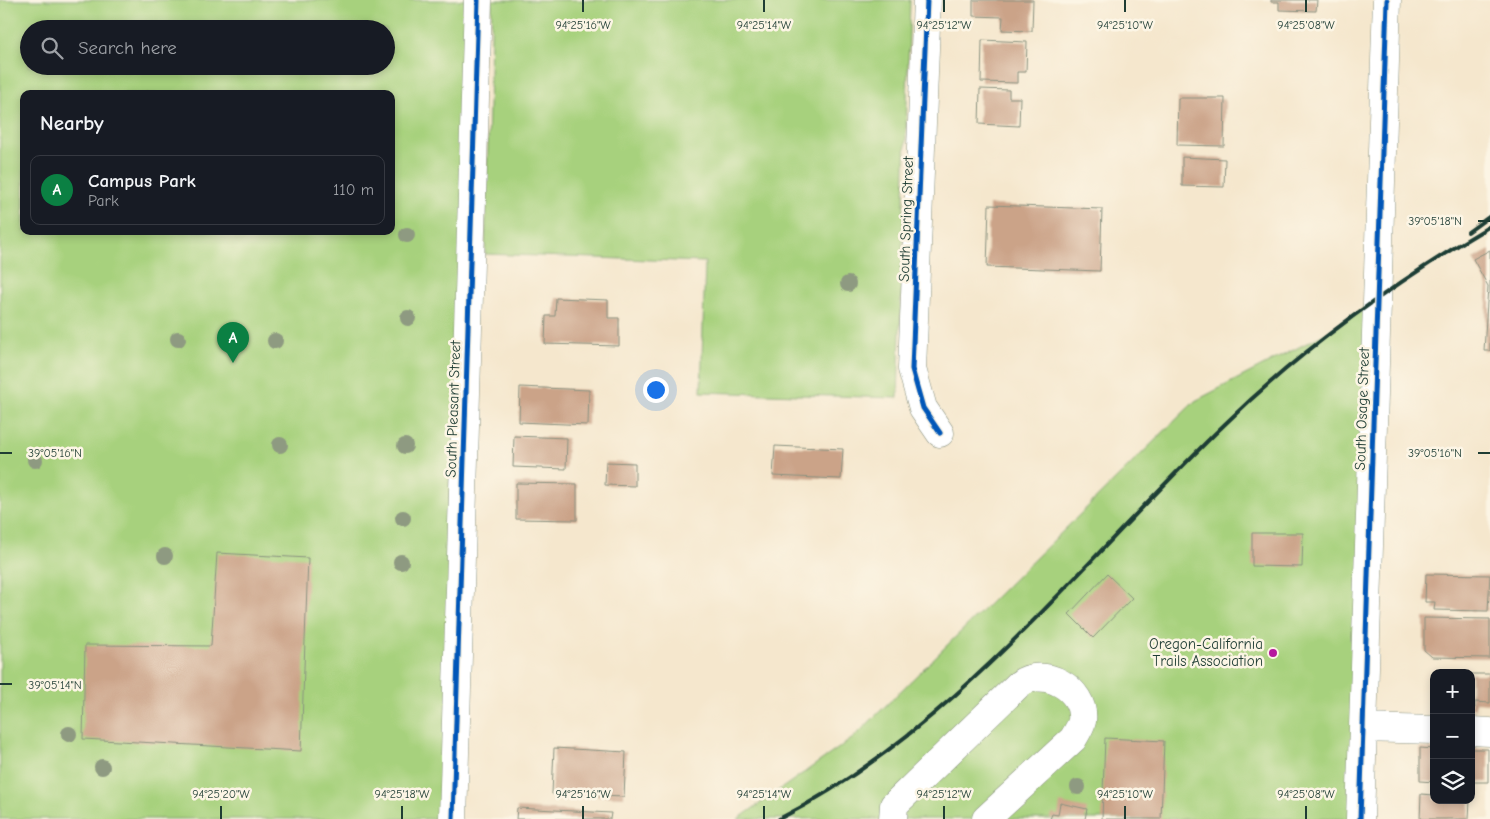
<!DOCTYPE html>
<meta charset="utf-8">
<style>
:root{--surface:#171b24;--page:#242831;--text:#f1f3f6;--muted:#9ea1a6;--line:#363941;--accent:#0b8043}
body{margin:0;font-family:"Comic Neue",sans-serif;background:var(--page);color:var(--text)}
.controls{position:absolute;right:15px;bottom:15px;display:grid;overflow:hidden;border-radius:10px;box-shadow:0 2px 8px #0003}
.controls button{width:45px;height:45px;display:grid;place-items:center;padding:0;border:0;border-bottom:1px solid var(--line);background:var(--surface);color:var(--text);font:25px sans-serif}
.you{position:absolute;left:655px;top:389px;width:18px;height:18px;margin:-12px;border:4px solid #fff;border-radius:50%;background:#1a73e8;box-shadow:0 0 0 8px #1a73e833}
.badge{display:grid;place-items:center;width:32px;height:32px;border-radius:50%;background:var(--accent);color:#fff;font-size:16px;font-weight:700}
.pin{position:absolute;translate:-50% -41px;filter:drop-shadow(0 1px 2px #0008)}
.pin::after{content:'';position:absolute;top:26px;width:18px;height:15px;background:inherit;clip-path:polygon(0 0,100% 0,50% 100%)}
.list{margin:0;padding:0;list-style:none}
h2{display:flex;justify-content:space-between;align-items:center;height:65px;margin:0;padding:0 20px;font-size:21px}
h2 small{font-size:16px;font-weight:400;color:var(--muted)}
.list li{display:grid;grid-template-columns:32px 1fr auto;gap:15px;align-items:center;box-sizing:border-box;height:70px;margin:0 10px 10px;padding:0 10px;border:1px solid var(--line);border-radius:10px}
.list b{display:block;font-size:19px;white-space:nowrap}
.list p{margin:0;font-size:16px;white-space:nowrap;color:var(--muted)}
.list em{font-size:16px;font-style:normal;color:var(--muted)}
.icon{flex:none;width:28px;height:28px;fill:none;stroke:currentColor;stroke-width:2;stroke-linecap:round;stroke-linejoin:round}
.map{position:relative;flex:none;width:1490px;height:819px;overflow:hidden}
.search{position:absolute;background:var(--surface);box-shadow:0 2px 8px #0003;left:20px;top:20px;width:375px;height:55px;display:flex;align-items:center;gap:12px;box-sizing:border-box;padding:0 18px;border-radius:28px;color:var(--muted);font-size:19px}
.panel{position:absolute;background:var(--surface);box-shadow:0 2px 8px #0003;left:20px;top:90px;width:375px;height:145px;border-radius:10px}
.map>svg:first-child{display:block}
.green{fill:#a7d17d;stroke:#638758;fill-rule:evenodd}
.building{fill:#cba388}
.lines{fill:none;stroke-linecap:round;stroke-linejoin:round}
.minor-casing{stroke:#8a9280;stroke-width:29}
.minor{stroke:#fff;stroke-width:28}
.rail{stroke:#1f3d34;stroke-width:4}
.cycleway-casing{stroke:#fcf5e5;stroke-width:8}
.cycleway{stroke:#0057b8;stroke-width:5}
.tree{fill:#8e9a81}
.ticks{fill:none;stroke:#1f3d34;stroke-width:2}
.poi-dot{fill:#b5179e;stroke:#fcf5e5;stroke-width:2}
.labels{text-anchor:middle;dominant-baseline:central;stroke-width:5;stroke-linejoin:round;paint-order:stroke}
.street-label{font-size:15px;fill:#1f3d34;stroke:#fcf5e5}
.poi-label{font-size:15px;fill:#1f3d34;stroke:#fcf5e5;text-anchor:end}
.ticks-label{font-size:12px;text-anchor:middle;fill:#1f3d34;stroke:#fcf5e5;stroke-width:5;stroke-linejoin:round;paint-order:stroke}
</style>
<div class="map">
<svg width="1490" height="819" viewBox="0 0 1490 819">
<rect width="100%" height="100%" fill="#fcf5e5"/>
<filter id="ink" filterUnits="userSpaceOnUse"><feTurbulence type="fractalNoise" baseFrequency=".02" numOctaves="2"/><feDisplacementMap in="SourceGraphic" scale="10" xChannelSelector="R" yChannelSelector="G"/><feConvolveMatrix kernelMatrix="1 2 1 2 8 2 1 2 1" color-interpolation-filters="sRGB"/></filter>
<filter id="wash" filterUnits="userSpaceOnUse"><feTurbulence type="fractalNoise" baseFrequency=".0096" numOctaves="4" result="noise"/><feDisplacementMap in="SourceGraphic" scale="20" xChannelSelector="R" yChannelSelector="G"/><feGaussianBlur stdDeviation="1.12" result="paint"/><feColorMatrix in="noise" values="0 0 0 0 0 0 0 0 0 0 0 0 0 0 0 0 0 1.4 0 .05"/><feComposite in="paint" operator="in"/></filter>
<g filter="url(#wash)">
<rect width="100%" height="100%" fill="#f5e7cd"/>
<path class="green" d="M0 0H478L453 819H0ZM29 29H386V66H29ZM24 94H391V231H24Z
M492 0H910L898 398 701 392 705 262 485 254Z
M1379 298 1360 819H738L853 738 1195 401 1330 331Z"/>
<g id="blocks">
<path class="building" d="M973 0H1033L1032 31 1002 30 1003 17 973 16Z
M1271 0H1317L1316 11 1279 10V2H1271Z
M982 40 1027 42 1026 72H1017V83L981 82Z
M980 89 1009 90V98H1020L1019 126 979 124Z
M1178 98H1225L1224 146 1177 145Z
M1182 157 1225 159 1224 187 1182 186Z
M989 205 1102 209 1100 271 987 267Z
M1490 250V351H1484L1488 286 1473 259Z
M556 298 608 300V318H619V346L545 344 546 316H555Z
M520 387 589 390 588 425 519 422Z
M514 436 567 438 566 469 513 467Z
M775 446 843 449 841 479 773 476Z
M606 462 635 463V486L605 485Z
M516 483 577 484V520L516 519Z
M1252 533H1303L1302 567 1252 566Z
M217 553 308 558 301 751 83 739 85 645 211 646Z
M1107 574 1132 598 1093 638 1069 614Z
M1426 574 1490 575 1488 611 1434 610 1435 602H1425Z
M1424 618 1490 619V658L1432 657 1424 650Z
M1471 674H1490V703L1475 702V708H1471Z
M1105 738 1164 741 1161 819H1102Z
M554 748 626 752 624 797 552 794Z
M1420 748 1434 749V782L1420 781Z
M1471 749H1488V782H1471Z
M1421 794 1434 795V800H1470L1469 819H1420Z
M1060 803 1087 809 1085 819H1050L1052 814 1058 815Z
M517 808 611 813 610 819H516Z"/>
</g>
</g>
<g filter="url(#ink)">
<use href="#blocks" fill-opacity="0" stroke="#8a9280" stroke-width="1"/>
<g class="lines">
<defs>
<path id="minor" d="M927 0 912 369 923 408 940 433
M1363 728 1434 730
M1471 731 1490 732
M453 819 478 0
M893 819 894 805 1018 685C1042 665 1086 688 1082 721 1081 726 1076 734 1073 739L986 819
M1360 819 1387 0"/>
</defs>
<use href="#minor" class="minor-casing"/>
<use href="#minor" class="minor"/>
<path class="rail" d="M1468 232 1490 216
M779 819C955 730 1085 558 1225 424 1305 346 1394 283 1490 226"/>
<defs>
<path id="cycleway" d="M927 0 912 369 923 408 940 433
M453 819 478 0
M1360 819 1387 0"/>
</defs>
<use href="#cycleway" class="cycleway-casing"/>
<use href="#cycleway" class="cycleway"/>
</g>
<g class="tree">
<circle cx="407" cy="235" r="8"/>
<circle cx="848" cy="284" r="8"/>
<circle cx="408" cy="318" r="8"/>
<circle cx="178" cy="339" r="8"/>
<circle cx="275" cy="341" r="8"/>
<circle cx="280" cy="445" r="8"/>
<circle cx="405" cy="446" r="8"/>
<circle cx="35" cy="460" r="8"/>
<circle cx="403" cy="518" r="8"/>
<circle cx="165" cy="556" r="8"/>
<circle cx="401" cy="562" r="8"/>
<circle cx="69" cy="734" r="8"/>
<circle cx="102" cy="767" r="8"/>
<circle cx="1078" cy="787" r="8"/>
</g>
</g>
<path class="ticks" d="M583 0V12M764 0V12M944 0V12M1125 0V12M1306 0V12M1478 221H1490M0 453H12M1478 453H1490M0 684H12M221 806V819M402 806V819M583 806V819M764 806V819M944 806V819M1125 806V819M1306 806V819"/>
<circle class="poi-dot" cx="1273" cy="653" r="5"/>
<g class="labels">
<g class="street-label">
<text transform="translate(906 219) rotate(-88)">South Spring Street</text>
<text transform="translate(453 409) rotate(-88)">South Pleasant Street</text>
<text transform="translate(1362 409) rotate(-88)">South Osage Street</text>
</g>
<g class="poi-label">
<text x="1263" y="644">Oregon-California<tspan x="1263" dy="17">Trails Association</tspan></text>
</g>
</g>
<g class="ticks-label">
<text x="583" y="29">94°25'16"W</text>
<text x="764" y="29">94°25'14"W</text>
<text x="944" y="29">94°25'12"W</text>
<text x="1125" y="29">94°25'10"W</text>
<text x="1306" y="29">94°25'08"W</text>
<text x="1435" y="225">39°05'18"N</text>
<text x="55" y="457">39°05'16"N</text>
<text x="1435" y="457">39°05'16"N</text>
<text x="55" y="689">39°05'14"N</text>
<text x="221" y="798">94°25'20"W</text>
<text x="402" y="798">94°25'18"W</text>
<text x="583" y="798">94°25'16"W</text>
<text x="764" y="798">94°25'14"W</text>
<text x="944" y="798">94°25'12"W</text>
<text x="1125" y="798">94°25'10"W</text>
<text x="1306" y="798">94°25'08"W</text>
</g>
</svg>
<div class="controls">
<button>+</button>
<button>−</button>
<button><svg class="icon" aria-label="layers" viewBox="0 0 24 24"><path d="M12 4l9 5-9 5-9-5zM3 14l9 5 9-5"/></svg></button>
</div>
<div class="you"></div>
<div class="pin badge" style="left:233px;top:363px">A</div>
<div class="search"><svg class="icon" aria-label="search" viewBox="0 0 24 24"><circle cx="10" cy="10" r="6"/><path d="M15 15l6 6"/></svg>Search here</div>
<section class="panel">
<h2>Nearby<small></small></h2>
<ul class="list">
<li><span class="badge">A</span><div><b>Campus Park</b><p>Park</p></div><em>110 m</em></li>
</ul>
</section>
</div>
